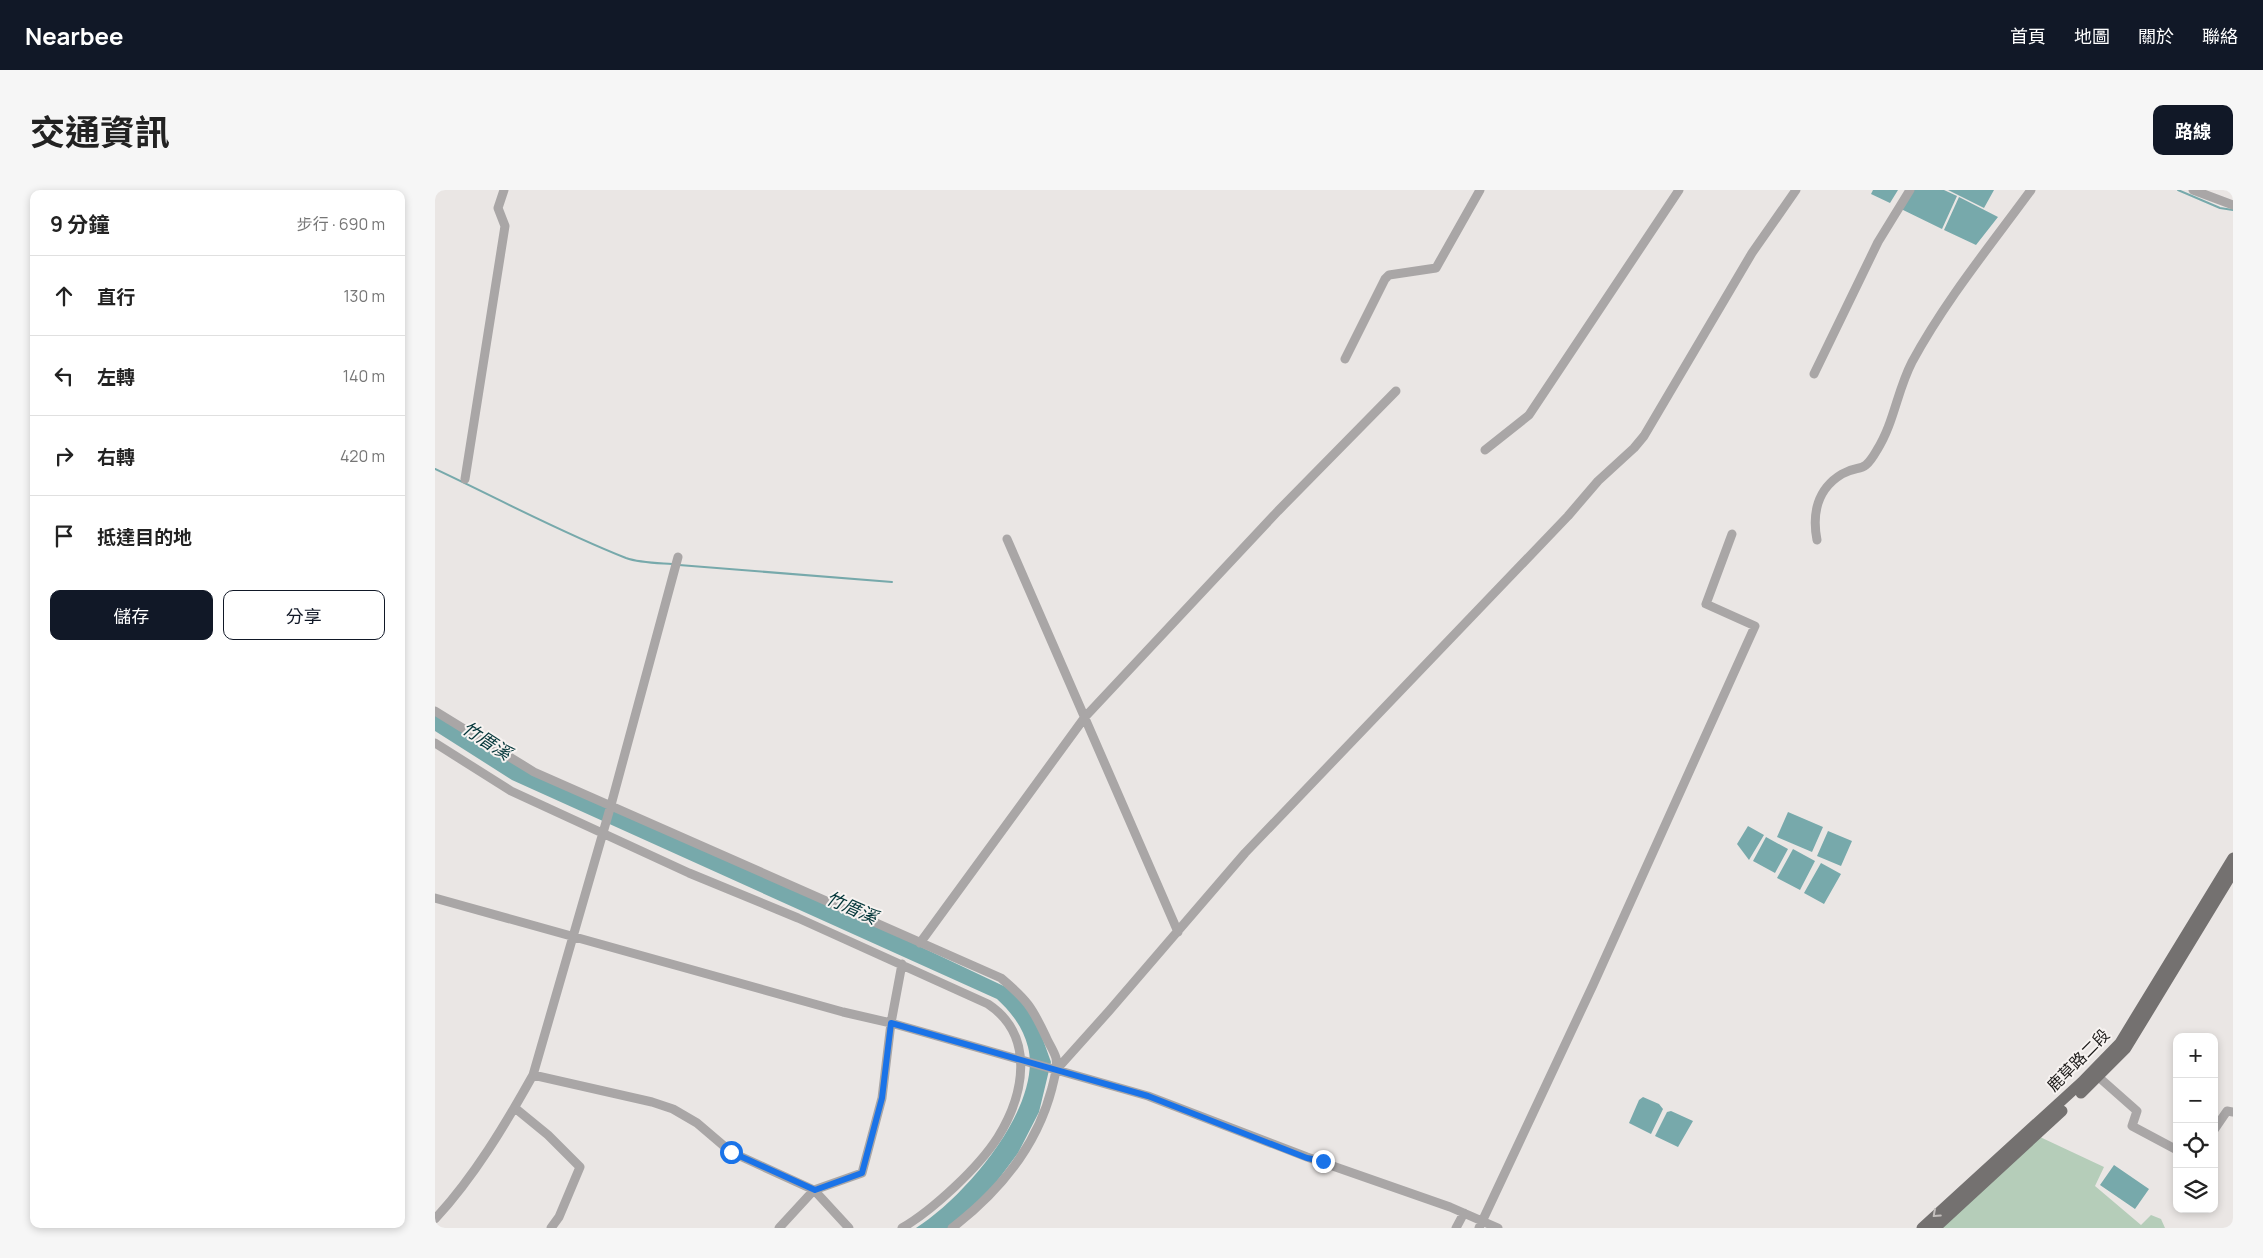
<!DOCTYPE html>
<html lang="zh-TW">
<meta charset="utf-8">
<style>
:root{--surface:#fff;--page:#f6f6f6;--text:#222;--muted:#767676;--line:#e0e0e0;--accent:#111827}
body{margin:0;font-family:Manrope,"Noto Sans TC",sans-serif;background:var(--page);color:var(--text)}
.controls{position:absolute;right:15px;bottom:15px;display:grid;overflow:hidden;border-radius:10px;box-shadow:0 2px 8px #0003}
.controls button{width:45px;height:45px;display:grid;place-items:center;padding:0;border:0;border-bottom:1px solid var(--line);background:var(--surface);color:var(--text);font:25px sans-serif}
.stop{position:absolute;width:15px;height:15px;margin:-11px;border:4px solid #1a73e8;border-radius:50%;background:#fff}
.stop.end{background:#1a73e8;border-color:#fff;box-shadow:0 1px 5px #0008}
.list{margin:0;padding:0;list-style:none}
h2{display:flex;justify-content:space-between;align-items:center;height:65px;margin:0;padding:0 20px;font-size:21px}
h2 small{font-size:16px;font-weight:400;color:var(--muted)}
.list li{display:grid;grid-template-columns:32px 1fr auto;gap:15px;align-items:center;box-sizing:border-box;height:80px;padding:0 20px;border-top:1px solid var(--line)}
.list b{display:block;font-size:19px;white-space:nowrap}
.list em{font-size:16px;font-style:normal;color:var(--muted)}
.actions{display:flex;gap:10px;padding:15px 20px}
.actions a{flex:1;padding:11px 0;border:1px solid var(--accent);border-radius:10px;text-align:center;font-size:18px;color:var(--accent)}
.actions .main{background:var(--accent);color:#fff}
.icon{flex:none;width:28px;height:28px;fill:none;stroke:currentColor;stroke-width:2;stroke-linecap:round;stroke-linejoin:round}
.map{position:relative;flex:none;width:1798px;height:1038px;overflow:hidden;border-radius:10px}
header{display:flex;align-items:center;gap:30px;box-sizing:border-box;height:70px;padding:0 25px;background:var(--accent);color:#fff}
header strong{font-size:24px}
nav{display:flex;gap:28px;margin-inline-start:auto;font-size:18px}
.intro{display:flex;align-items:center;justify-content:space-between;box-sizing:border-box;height:120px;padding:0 30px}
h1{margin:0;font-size:35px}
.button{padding:12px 22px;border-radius:10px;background:var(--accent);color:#fff;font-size:18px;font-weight:700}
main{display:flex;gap:30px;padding:0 30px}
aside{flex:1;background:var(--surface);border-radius:10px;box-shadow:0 2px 8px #0003}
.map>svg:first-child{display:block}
.green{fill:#b5cdb9}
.water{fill:#77a9ab}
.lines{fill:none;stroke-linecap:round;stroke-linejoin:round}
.stream{stroke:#77a9ab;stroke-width:2}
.minor{stroke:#a9a6a6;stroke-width:9}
.major{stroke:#747170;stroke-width:11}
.oneway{stroke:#c3bfbd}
.route{stroke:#1a73e8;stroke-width:6}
.labels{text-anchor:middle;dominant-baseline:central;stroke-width:4;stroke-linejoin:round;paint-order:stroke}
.street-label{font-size:16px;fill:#1a1817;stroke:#f7f3f1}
.water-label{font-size:18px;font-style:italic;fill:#033639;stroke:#f7f3f1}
</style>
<header>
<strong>Nearbee</strong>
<nav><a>首頁</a><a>地圖</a><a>關於</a><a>聯絡</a></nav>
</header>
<div class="intro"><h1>交通資訊</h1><a class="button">路線</a></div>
<main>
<aside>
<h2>9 分鐘<small>步行 · 690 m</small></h2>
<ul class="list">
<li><svg class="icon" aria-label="ahead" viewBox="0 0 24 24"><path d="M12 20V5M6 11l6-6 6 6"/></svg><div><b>直行</b></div><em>130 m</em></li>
<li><svg class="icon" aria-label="left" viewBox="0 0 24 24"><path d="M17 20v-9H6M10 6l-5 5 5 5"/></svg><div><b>左轉</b></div><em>140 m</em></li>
<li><svg class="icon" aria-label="right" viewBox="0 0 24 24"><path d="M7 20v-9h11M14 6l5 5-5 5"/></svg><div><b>右轉</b></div><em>420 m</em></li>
<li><svg class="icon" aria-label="arrive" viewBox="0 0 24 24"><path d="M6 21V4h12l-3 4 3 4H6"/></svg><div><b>抵達目的地</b></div></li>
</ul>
<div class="actions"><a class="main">儲存</a><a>分享</a></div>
</aside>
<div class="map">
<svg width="1798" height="1038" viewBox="0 0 1798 1038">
<rect width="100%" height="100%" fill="#eae6e4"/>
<path class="green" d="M1605 947 1669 977 1660 996 1706 1035 1716 1025 1726 1029 1730 1038H1506Z"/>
<path class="water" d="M1438 0H1463L1455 13 1436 4Z
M1474 0H1509L1522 6 1507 39 1464 18Z
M1513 0H1559L1549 18Z
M1524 7 1563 27 1541 55 1509 40Z
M0 523 118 591 376 705 575 799 598 822 616 872 604 922 583 963 551 1006 515 1038H481C529 1008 608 917 593 857 588 837 576 822 562 809L77 590 0 541Z
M1353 622 1388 637 1377 662 1342 647Z
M1313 636 1329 645 1314 670 1302 654Z
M1393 641 1417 651 1406 676 1382 666Z
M1331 647 1353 659 1340 683 1318 671Z
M1358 659 1380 671 1365 700 1342 688Z
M1386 673 1406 684 1389 714 1369 703Z
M1208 907 1224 914 1228 919 1216 944 1194 933 1204 910Z
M1236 921 1258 931 1243 957 1220 946 1232 922Z
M1679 975 1714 999 1700 1019 1665 995Z"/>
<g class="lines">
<path class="stream" d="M1743 0 1785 18 1798 20
M0 279C64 309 127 343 191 368 205 373 223 373 237 374
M244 375 457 392"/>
<path class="minor" d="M1758 0 1798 15
M910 169 950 89 954 85 1001 78 1045 0
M1379 184 1443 52 1475 0
M1050 260 1094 225 1244 0
M30 289 70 36 63 18 69 0
M572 349 743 742
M1382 350C1377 324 1382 299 1407 284 1426 273 1427 286 1442 260 1459 233 1462 201 1477 172 1510 111 1555 56 1596 0
M0 521 99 582 566 788C592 810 597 817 611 847 614 854 619 861 621 868 623 878 619 889 617 898 602 956 564 1002 517 1038
M0 553 76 601 254 683 363 728 553 814C601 846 589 905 563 947 544 977 498 1020 467 1038
M0 708 408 822 456 833 713 906 872 967 1015 1017 1063 1038
M485 753 650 527 843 321 961 201
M622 879 674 821 810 663 1133 326 1163 291 1199 258 1209 246 1317 63 1361 0
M1659 883 1702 921 1697 936 1742 960
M98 885 217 912 238 919 262 933 296 962 379 1000 414 1038
M80 918 113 945 145 977 124 1027 116 1038
M1779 940 1792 921 1798 922
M0 1029C39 987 70 935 98 885L176 615 243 367
M344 1038 379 1000 427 983 447 908 456 833 467 774
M1021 1038 1029 1023
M1044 1038 1158 795 1320 436 1271 414 1297 344"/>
<path class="major" d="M1646 903 1691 858 1798 682
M1487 1038 1647 892 1685 853 1798 668
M1500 1038 1627 921"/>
</g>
<defs><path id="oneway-chevron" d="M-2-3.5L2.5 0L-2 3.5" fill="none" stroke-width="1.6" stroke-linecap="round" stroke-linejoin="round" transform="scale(1.25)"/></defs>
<use class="oneway" href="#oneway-chevron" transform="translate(1501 1024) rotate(138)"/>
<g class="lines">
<path class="route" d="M296 962 380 1000 427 983 447 908 456 833 713 906 872 968 888 971"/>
</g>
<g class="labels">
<g class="street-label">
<text transform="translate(1643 870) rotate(-45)">鹿草路二段</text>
</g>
<g class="water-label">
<text transform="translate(52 550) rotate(33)">竹厝溪</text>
<text transform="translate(417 717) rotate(24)">竹厝溪</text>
</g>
</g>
</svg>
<div class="controls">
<button>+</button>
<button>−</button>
<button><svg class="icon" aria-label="locate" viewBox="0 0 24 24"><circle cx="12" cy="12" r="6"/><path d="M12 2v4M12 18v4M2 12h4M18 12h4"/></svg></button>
<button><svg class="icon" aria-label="layers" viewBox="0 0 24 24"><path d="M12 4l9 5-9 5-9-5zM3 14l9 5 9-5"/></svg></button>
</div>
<div class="stop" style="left:296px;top:962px"></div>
<div class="stop end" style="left:888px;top:971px"></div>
</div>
</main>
